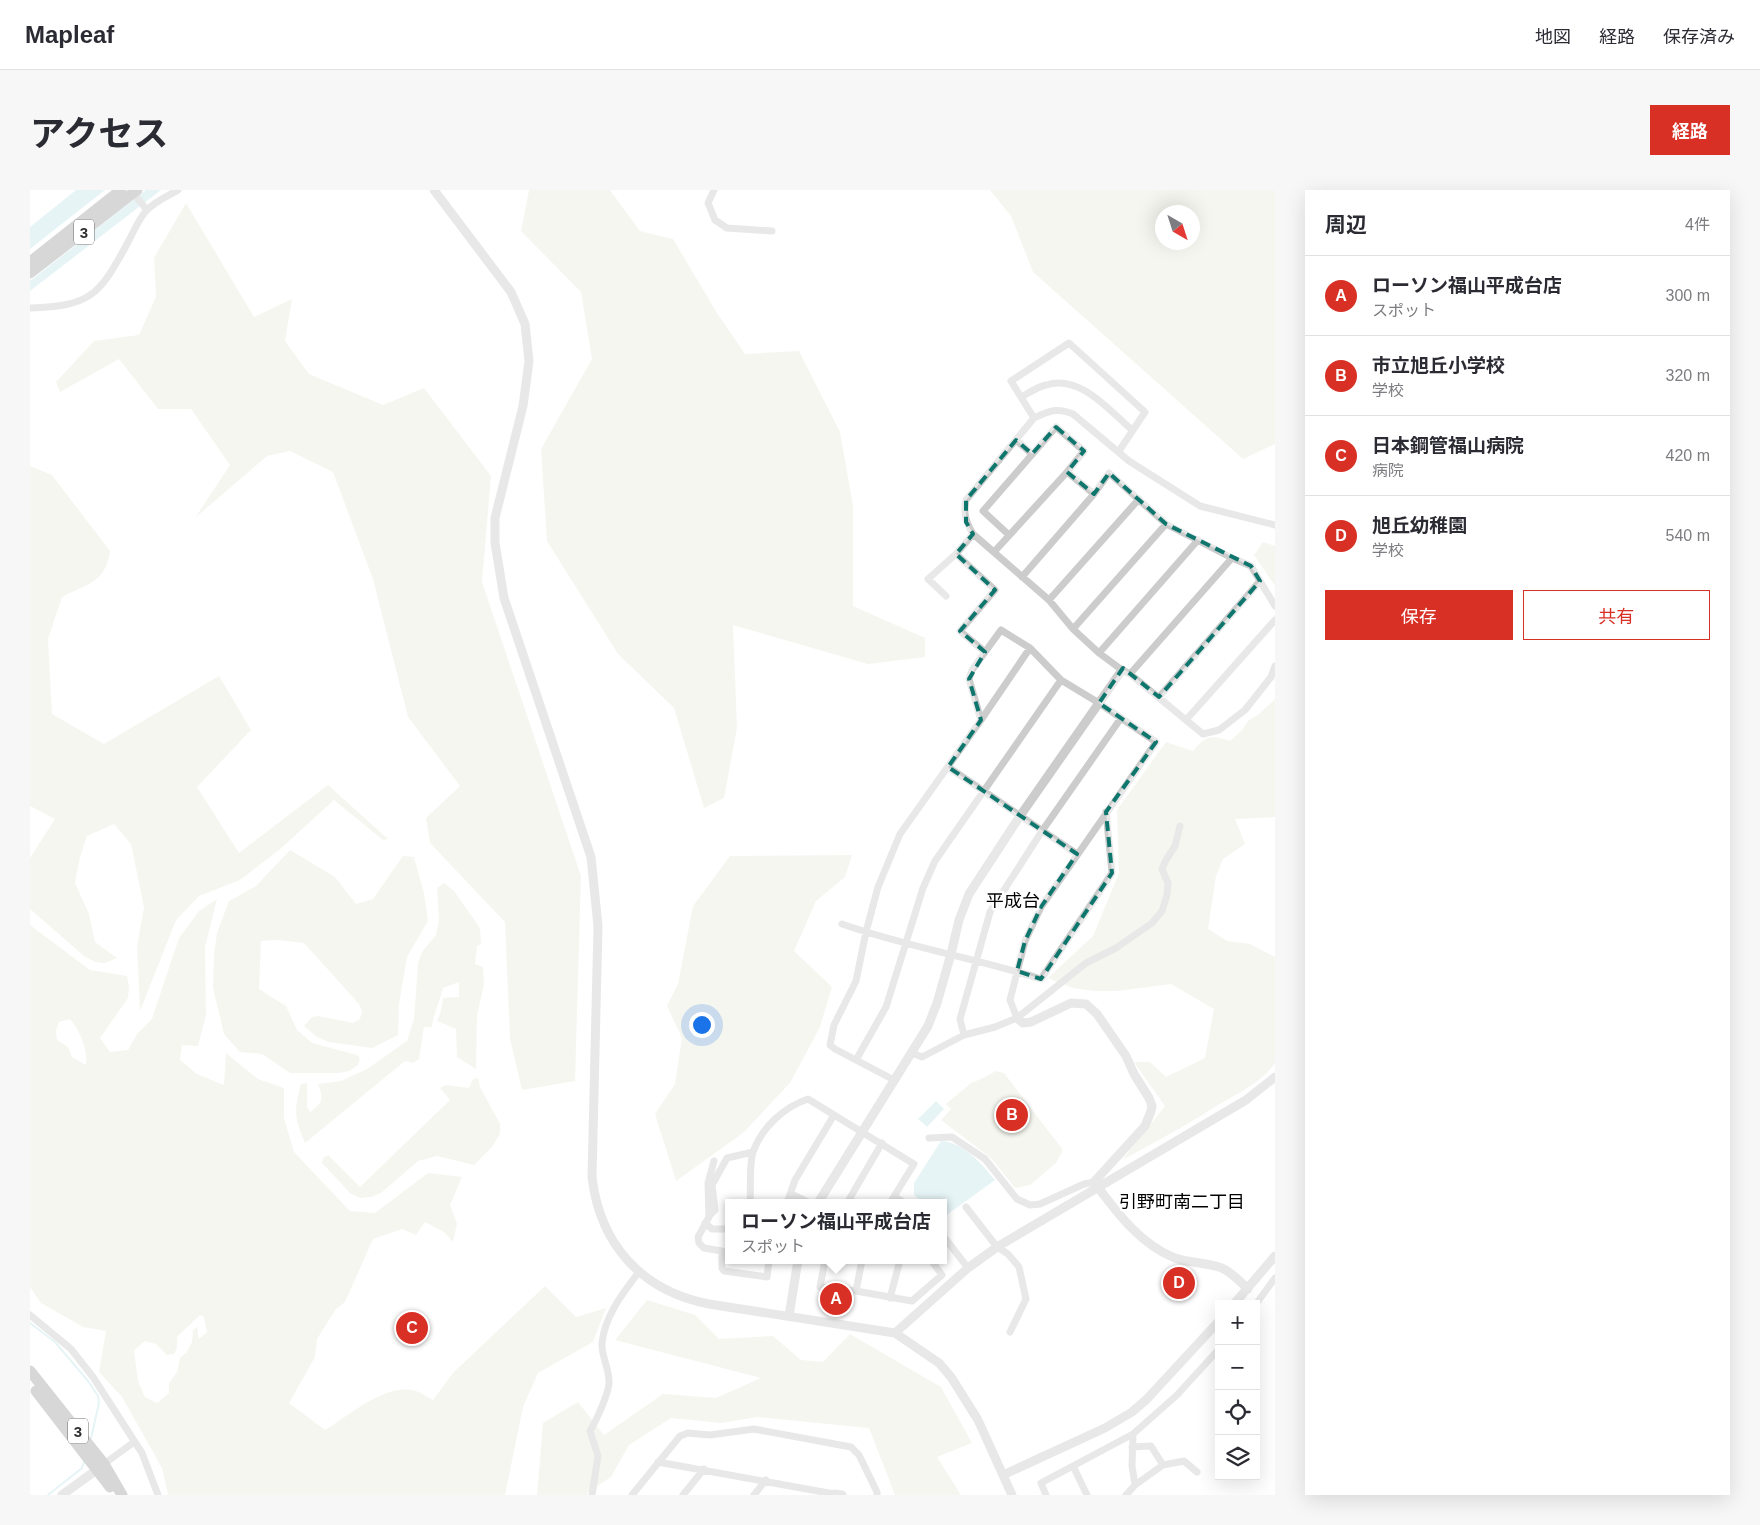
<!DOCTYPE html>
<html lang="ja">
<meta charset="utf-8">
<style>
:root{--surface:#fff;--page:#f7f7f7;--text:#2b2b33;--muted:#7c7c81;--line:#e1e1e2;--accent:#d93025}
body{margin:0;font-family:Arial,"Noto Sans JP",sans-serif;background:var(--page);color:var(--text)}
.controls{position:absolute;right:15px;bottom:15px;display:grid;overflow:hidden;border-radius:0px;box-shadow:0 5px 20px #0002}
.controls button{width:45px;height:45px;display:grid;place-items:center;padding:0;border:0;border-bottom:1px solid var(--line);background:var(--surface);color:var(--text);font:25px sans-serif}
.compass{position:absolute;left:1125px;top:15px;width:45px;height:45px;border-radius:50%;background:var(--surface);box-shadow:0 5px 20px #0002;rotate:141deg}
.you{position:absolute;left:671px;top:834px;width:18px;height:18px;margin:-12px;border:4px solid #fff;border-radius:50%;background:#1a73e8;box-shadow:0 0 0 8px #1a73e833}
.badge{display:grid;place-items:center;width:32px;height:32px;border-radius:50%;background:var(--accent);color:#fff;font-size:16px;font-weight:700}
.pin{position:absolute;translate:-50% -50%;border:2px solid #fff;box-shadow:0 1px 5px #0006}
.popup{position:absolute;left:695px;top:1009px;width:222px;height:65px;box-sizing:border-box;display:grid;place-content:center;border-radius:0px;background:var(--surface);filter:drop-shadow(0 1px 4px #0005);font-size:16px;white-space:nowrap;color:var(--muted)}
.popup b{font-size:19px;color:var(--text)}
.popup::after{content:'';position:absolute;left:50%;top:100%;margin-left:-10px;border:10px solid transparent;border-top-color:var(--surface)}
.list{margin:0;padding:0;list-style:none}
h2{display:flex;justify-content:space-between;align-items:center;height:65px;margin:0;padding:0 20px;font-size:21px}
h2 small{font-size:16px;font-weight:400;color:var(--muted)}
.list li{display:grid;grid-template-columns:32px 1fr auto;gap:15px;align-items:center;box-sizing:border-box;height:80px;padding:0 20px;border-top:1px solid var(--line)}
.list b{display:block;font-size:19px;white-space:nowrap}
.list p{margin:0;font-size:16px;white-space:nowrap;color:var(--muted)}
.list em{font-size:16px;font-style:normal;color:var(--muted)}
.actions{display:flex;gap:10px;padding:15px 20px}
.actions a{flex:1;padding:11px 0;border:1px solid var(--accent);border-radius:0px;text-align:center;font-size:18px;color:var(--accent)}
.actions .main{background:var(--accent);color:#fff}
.icon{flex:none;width:28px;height:28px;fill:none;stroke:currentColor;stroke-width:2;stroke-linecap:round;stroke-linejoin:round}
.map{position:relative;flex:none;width:1245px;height:1305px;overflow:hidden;border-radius:0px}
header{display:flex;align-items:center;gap:30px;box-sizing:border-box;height:70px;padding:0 25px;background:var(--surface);border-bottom:1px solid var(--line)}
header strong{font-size:24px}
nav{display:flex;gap:28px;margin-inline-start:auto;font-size:18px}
.intro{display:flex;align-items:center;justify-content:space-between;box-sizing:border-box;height:120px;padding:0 30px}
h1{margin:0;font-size:35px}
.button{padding:12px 22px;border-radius:0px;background:var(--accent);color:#fff;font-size:18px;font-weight:700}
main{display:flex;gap:30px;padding:0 30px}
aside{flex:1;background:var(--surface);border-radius:0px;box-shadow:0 5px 20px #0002}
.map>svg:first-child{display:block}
.green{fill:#e9ecdc;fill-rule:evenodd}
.water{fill:#c8e7ec}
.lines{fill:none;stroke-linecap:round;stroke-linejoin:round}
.stream{stroke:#c8e7ec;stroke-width:2}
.minor{stroke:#ccc;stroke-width:7}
.tertiary{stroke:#ccc;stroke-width:9}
.primary{stroke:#a7a7a7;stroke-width:11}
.marked{fill:none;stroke:#0f766e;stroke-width:4;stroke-dasharray:10 6;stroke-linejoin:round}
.labels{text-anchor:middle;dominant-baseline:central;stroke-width:5;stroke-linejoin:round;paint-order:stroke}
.shield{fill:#fff;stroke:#6d6d6d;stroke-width:1}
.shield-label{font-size:15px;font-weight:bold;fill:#2f2f2f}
.neighbourhood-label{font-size:18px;fill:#000;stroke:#fff}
</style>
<header>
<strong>Mapleaf</strong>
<nav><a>地図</a><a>経路</a><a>保存済み</a></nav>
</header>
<div class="intro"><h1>アクセス</h1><a class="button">経路</a></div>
<main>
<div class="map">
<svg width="1245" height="1305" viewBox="0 0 1245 1305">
<rect width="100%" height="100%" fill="#fff"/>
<path class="green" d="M499 0H580L610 41 643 49 687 123 715 164 769 161 810 242 823 316V416L895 448V467L838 474 703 435 707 538 694 608 674 618 644 518 588 464 517 351 511 259 562 169 551 102 491 41Z
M960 0H1245V254L1213 269 1003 82 981 26ZM1132 22H1162V52H1132Z
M156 13 224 127 262 109 255 151 279 184 353 215 394 198 461 286 452 392 551 686 545 891 492 900 480 849 475 732 400 653 396 628 430 596 378 527 343 389 303 282 260 261 237 266 165 328 200 275 161 219H128L89 169 30 202 26 192 64 151 109 145 126 107 124 68Z
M0 276 22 285 80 361C76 393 56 394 32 407L18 449 22 524 74 554 189 486 221 540 167 597 209 663 298 595 358 649 353 650 304 610 249 660 210 690 169 706 146 730 110 821 107 757 114 717 101 654 84 634 57 646 50 667 45 693 59 724 65 752 87 768 75 773 65 772 54 766 0 719V668L25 629 0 616Z
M1233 352 1245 356V396L1224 365Z
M1245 509V627L1205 629 1215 654 1193 669 1186 686 1178 739 1197 751 1220 754 1245 767V873C1233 891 1211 902 1193 912 1160 933 1126 952 1092 970L1135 916 1104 872H1120L1136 887 1175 868 1184 819 1141 794 1087 801H1064L1043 798 1018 788 1063 746 1089 683 1087 620 1136 552 1163 561C1176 545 1181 545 1200 551L1212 540 1218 531 1229 524Z
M260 660 305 687 326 714 343 709 373 666 384 667 394 703 398 731 377 767 369 814 368 845 342 858 299 852 287 847 274 836 282 827 288 826 323 833 330 829 332 821 329 814 274 753 247 750 231 751 229 799 256 816 267 840 282 853 327 865 330 868 328 875 319 881 309 883H260L232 864 210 862 194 844 183 798 184 764 187 743 199 711 226 696Z
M822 665 815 687 786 711 764 761 802 797 790 837 760 893 713 943 646 991 625 924 645 894 652 848 637 816 648 794 663 716 700 666Z
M414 693 424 701 450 738 451 754 447 756 445 774 453 777 454 795 447 825 446 879 427 867 426 839 407 831 411 821 413 808 429 807V792L413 798C410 812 403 824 402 837H394L389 869 383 873 375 871 275 953C264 928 264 920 271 894L277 893V917L280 922C293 912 294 909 288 894L311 891 337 879 377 851 384 829 388 773 392 762 406 745 409 730 407 698Z
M187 709 175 757 176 825 168 856 152 855 150 870 167 884 194 895 196 863 228 889 254 898V928L264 962 320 1021 345 1023 398 983 432 987 420 1015 427 1034 423 1052 414 1042 395 1032 386 1045 372 1039 343 1049 315 1112 306 1119 287 1149 285 1167 259 1213 295 1240C320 1225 356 1192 386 1201 392 1203 397 1207 403 1210L423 1183 515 1096 546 1127 576 1118 563 1152 508 1183 493 1217 475 1305H138L132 1278 92 1207 69 1182 76 1141 53 1137 11 1113 0 1097V735L60 780 97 786 99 796 98 808 70 848 80 862 98 860 107 844 122 829 149 748 169 721ZM40 829C50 841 58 859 56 875L42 867 38 857 27 850 26 841 29 832ZM170 1125 174 1127 177 1142 169 1149 167 1137 163 1140 162 1152 156 1163 150 1168 147 1182 139 1193V1203L127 1213 115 1207 108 1191 104 1160 115 1151 126 1154 137 1165 144 1164 147 1158V1147Z
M966 881 974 883 1033 960 1026 973 1000 995 985 998 962 969 911 930 921 919 916 914 941 893 951 889Z
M448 888 450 897 470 934V944L462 957 444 975 407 966 388 971 351 1003 341 1007 330 1008 321 1004 292 973 293 968 298 965 330 997 420 910 410 898 416 895 439 898 443 889Z
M617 1110 665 1125 689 1149 743 1146 771 1170 793 1172 820 1144 911 1197 942 1253 907 1267 931 1305H865L839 1238 727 1227 691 1233 641 1228 599 1255 581 1287 558 1302 557 1305H507L513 1233 548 1212 574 1245 633 1204 686 1208 731 1188 585 1150Z"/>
<path class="water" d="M46 0H75L0 59V37Z
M116 0H131L0 101V91Z
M906 911 914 919 897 937 888 929Z
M911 951C933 952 952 974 965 990L914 1027V1013H894L884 1005V993Z"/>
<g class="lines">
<path class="stream" d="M0 1133 25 1152 58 1191 68 1206 69 1213 61 1248
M18 1305 52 1278 54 1272"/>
<path class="minor" d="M684 0 678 13 685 30 697 38 742 41
M103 3 117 20
M0 118C60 116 69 106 97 54 103 43 108 30 116 21 124 12 138 6 148 0
M991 207C999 203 1007 197 1016 195 1050 184 1079 220 1102 240
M1004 228 981 191 1039 153 1115 222 1089 261
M986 250 1002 264
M1037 282 1064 304
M1245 335 1170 316 1099 271 1043 224C1027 217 1019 221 1004 228L936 310C933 324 936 332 943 344L1019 410 1043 439 1069 463 1092 480 1100 484 1173 544 1189 540 1215 520 1241 487 1245 476
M964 362 1037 282 1054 261 1026 237 953 321 979 345
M926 364 965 400 930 441 955 462
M992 387 1064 304 1079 283 1136 334 1202 368 1221 376 1245 416
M916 406 898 389 926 364 943 344
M1019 410 1109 309
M1043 439 1136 334
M1069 463 1168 350
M1100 484 1202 368
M1129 507 1230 391
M951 530 1000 458
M1156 530 1245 430
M918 577 1047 664
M812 734C877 757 945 768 1011 789L1082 683 1076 622
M934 845 930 829 960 722 1012 641 1091 528
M882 863 892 867 934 845 965 837 987 828 1056 773 1086 758 1122 733 1132 721 1137 705 1138 693 1132 679 1136 670 1145 656 1150 636
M826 870 856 817 893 698 905 671 1031 490
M864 890 805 859 800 855 804 835 826 791 836 742 848 697 870 644 951 530 939 489 942 480 971 440 1000 458 1031 490 1069 513 1126 552 1011 717 995 751 980 810 987 828
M899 948 922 947 955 969 987 1009 1000 1015 1010 1014 1054 994 1064 992
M684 971 678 993 679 1027 668 1047 669 1053 674 1058 692 1061V1078L694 1081 737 1087 739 1070
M761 1004 780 1013
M865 1007 875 1013
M720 1013C721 998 719 975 723 962 732 937 754 917 778 909L884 974 860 1013
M757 1013 765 990 804 925
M817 1013 852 953
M936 1017 967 1057 978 1064 989 1077 996 1109 980 1142
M679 1026 685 1020 682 995 697 968 723 962
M675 1033 682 1039H698
M914 1047 938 1078
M795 1070 790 1097 826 1101 882 1111 912 1085 901 1070
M826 1101 832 1070
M860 1108 870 1070
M1226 1114 1245 1088
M0 1125 41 1159 63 1187 112 1263 128 1305
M1102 1257 1121 1256 1133 1275
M628 1272 804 1304
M74 1274 104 1252
M1043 1276 1057 1305
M1105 1295 1133 1275 1154 1271 1167 1282
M562 1305 568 1266 560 1241C566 1231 580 1201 579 1191 579 1178 571 1165 572 1153 575 1125 593 1103 609 1082
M602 1305 650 1246 658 1243 680 1245 724 1239 821 1257 829 1265 847 1302V1305
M653 1305 674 1279
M724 1305 736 1290
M1016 1305 1011 1293 1103 1244
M1096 1305 1105 1295 1102 1276 1103 1244 1147 1205 1189 1159"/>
<path class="tertiary" d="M404 0 481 102 495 134 499 171 493 216 465 328V353L474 408 561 667 568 736 562 987C570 1055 612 1101 679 1114L865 1143 909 1173 921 1187 948 1230 982 1305
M987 828 993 833 1001 832 1041 813 1056 814 1067 824 1096 866 1104 884 1119 908 1122 916 1121 921 1115 936 1064 992C1085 1020 1110 1055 1145 1068 1159 1073 1183 1073 1194 1079 1203 1084 1211 1092 1218 1099
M788 1013 898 836 907 813 921 764 929 730 939 704 990 626 1092 480
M1204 1114 1245 1066
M759 1126 768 1070
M865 1143 938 1078 967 1057 1216 910 1245 887
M973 1285 1075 1238 1102 1222 1116 1210 1189 1131
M32 1305 72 1276
M802 1305 804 1304 812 1305"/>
<path class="primary" d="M0 72 91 0
M0 83 107 0
M0 1181 74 1274 92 1305
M6 1201 80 1297"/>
</g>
<path d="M0 0H1245V1305H0ZM1026 237 1054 261 1037 282 1064 304 1079 283 1136 334 1221 376 1230 391 1129 507 1093 478 1069 513 1126 552 1076 622 1082 683 1011 789 987 781 995 751 1011 717 1047 664 918 577 951 530 939 489 955 462 930 441 965 400 926 364 943 344 936 332V310L986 250 1002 264Z" fill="#fff" fill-opacity=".55" fill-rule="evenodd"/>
<path class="marked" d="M1026 237 1054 261 1037 282 1064 304 1079 283 1136 334 1221 376 1230 391 1129 507 1093 478 1069 513 1126 552 1076 622 1082 683 1011 789 987 781 995 751 1011 717 1047 664 918 577 951 530 939 489 955 462 930 441 965 400 926 364 943 344 936 332V310L986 250 1002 264Z"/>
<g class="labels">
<g class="shield">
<rect x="44" y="29.5" width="20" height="25" rx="4"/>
<rect x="38" y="1228.5" width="20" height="25" rx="4"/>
</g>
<g class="shield-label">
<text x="54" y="42">3</text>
<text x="48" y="1241">3</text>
</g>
<g class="neighbourhood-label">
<text x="983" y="711">平成台</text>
<text x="1152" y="1012">引野町南二丁目</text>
</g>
</g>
</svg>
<div class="controls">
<button>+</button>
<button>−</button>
<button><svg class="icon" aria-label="locate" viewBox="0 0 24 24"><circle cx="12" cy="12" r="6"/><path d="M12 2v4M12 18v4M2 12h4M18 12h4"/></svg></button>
<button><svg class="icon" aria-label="layers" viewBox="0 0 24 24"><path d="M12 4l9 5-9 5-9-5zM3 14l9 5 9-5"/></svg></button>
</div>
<svg class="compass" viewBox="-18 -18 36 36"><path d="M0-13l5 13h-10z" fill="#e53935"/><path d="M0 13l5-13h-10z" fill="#7c7c81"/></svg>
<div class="you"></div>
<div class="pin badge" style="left:806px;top:1109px">A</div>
<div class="popup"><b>ローソン福山平成台店</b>スポット</div>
<div class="pin badge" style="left:982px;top:925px">B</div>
<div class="pin badge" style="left:382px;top:1138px">C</div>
<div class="pin badge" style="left:1149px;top:1093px">D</div>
</div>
<aside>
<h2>周辺<small>4件</small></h2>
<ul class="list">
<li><span class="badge">A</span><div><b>ローソン福山平成台店</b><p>スポット</p></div><em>300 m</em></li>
<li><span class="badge">B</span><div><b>市立旭丘小学校</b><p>学校</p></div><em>320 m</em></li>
<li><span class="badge">C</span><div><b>日本鋼管福山病院</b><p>病院</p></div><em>420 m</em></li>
<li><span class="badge">D</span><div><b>旭丘幼稚園</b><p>学校</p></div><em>540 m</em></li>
</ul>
<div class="actions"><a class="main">保存</a><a>共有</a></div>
</aside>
</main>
